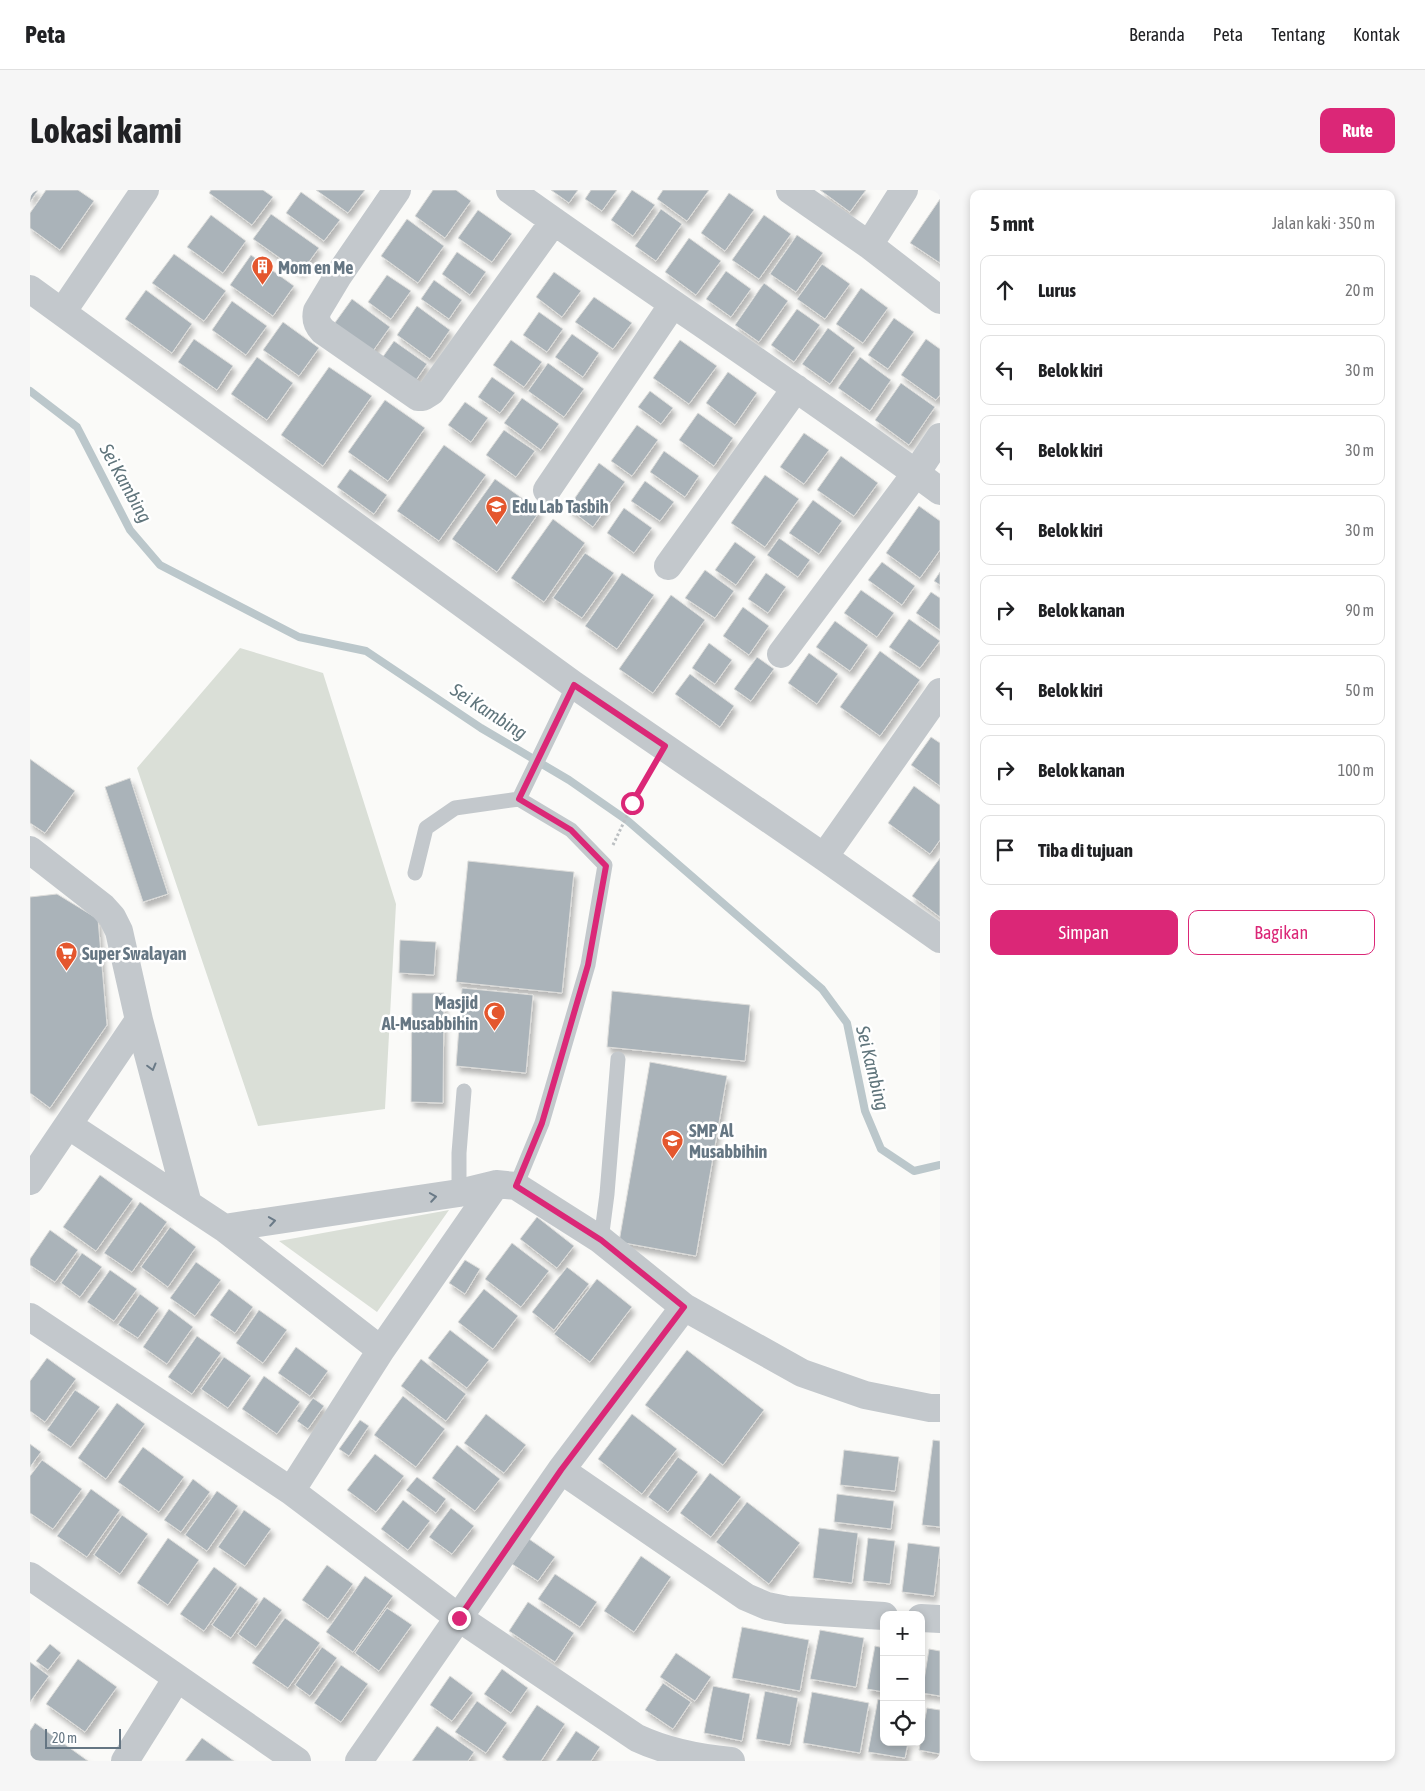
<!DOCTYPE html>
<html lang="id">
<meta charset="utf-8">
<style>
:root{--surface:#fff;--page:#f6f6f6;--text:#202124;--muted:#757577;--line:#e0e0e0;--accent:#db2777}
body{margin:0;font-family:"Asap Condensed",sans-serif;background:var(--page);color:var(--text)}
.controls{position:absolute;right:15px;bottom:15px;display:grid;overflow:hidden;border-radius:10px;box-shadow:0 2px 8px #0003}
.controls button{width:45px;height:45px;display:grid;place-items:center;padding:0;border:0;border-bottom:1px solid var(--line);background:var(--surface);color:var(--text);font:25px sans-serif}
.scale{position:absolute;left:15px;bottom:12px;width:76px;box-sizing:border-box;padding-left:5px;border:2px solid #657683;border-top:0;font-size:14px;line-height:18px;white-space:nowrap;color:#657683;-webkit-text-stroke:4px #fff;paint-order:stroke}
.stop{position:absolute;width:15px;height:15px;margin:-11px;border:4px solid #db2777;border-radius:50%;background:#fff}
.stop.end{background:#db2777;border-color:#fff;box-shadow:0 1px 5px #0008}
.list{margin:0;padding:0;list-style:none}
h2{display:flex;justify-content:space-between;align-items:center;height:65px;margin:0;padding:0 20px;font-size:21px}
h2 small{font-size:16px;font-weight:400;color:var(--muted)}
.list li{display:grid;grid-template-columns:32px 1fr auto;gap:15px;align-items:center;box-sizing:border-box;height:70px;margin:0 10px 10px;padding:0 10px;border:1px solid var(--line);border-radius:10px}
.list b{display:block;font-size:19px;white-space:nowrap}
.list em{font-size:16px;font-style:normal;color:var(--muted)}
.actions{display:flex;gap:10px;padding:15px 20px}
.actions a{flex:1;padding:11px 0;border:1px solid var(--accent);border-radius:10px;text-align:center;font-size:18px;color:var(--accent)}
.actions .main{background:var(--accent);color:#fff}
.icon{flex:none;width:28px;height:28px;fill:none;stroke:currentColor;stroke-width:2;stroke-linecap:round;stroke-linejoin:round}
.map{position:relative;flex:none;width:910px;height:1571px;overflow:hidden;border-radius:10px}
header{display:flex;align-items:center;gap:30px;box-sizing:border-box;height:70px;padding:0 25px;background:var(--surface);border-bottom:1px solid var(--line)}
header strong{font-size:24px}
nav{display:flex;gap:28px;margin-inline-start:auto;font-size:18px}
.intro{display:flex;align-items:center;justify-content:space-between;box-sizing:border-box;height:120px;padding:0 30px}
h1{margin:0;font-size:35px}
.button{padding:12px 22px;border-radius:10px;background:var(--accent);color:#fff;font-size:18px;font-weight:700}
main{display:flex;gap:30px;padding:0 30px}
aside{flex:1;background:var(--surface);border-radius:10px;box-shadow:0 2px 8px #0003}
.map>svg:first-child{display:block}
.green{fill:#dadfd7}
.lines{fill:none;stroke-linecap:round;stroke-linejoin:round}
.stream{stroke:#bbc7cb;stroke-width:8}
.building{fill:#aab3b9;stroke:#dcdcda;filter:url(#shadow)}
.path{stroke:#bbbfc2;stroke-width:3;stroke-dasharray:2.5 2.5;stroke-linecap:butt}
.lane{stroke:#c3c8cc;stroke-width:15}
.street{stroke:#c3c8cc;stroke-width:28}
.oneway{stroke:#6a7a87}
.route{stroke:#db2777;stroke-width:6}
.labels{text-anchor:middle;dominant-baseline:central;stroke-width:5;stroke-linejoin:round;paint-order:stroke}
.poi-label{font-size:18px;font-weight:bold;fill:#657683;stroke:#fff;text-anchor:start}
.water-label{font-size:19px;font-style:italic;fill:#60757c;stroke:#fff}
</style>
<header>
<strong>Peta</strong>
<nav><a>Beranda</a><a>Peta</a><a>Tentang</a><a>Kontak</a></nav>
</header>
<div class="intro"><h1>Lokasi kami</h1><a class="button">Rute</a></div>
<main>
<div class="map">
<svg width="910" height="1571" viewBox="0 0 910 1571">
<defs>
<filter id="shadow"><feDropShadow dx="3" dy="5.5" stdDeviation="2.5" flood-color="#0004"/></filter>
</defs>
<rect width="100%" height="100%" fill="#fafaf8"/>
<path class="green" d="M210 458 293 483 366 714 355 919 228 936 107 578Z
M419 1020 347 1122 249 1051Z"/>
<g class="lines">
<path class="stream" d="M0 201 47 237 100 340 130 375 269 447 336 461 451 538 539 590 598 631 792 799 817 833 835 921 851 959 884 981 910 975"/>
</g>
<path class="building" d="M0 0H8L0 12Z
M16 0H48L64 11 30 60 0 38V23Z
M181 0H233L243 7 222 35 179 3Z
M286 0H335L318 23Z
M403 0H426L441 11 415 48 385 26Z
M521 0H548L539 13Z
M561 0H587L572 21 555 9Z
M602 0 625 15 603 46 581 30Z
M633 0H679L657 31 627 9Z
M790 0H836L820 22Z
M271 2 310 30 294 51 256 23Z
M699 3 724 20 695 61 671 43Z
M910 9V73L880 53Z
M631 19 652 34 626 71 605 56Z
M448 20 482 44 462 72 428 48Z
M241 24 289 58 271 83 223 49Z
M181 25 216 51 193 83 157 57Z
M734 25 761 44 729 89 702 70Z
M377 29 414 56 388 93 351 66Z
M767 45 793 63 766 102 740 84Z
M659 48 691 71 666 105 635 82Z
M427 62 456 82 440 105 412 84Z
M144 64 196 101 174 131 122 93Z
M221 65 264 96 243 126 200 95Z
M792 74 820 94 795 129 767 109Z
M696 81 721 99 701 127 676 109Z
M524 82 551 101 532 127 506 107Z
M357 85 381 101 361 129 338 112Z
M404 90 432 110 419 129 391 109Z
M734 93 758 111 729 152 705 135Z
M831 98 858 118 833 153 806 134Z
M116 100 162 134 142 163 95 129Z
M564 107 602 133 583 159 545 132Z
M322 109 360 137 338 168 299 141Z
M202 111 237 136 216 165 182 140Z
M387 116 420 140 400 169 367 145Z
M767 119 790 135 764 172 741 155Z
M509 122 533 139 517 162 493 145Z
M864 128 884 142 858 179 838 165Z
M253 132 289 158 269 186 233 160Z
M798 138 825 158 800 194 772 174Z
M542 144 569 163 553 187 525 167Z
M164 149 203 176 187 200 148 172Z
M896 149 910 159V205L906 210 871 185Z
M481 150 512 172 494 197 463 175Z
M650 150 687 176 659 214 623 188Z
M364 151 397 174 380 199 347 175Z
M227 167 263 193 237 230 201 204Z
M830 167 861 190 840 221 808 198Z
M518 173 554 199 534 227 498 201Z
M299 177 342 206 293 276 251 245Z
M698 182 727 203 705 235 676 213Z
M462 187 485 203 470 223 448 207Z
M871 193 905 217 879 255 845 230Z
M620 201 643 218 631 234 608 217Z
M492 208 529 234 511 260 474 233Z
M355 210 395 238 358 291 318 262Z
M435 212 458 228 441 252 418 235Z
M668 223 703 248 684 276 649 250Z
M607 235 628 250 602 286 581 271Z
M474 240 505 261 486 287 456 265Z
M774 243 799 260 774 294 750 277Z
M414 255 456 285 409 351 367 321Z
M634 261 669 286 655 307 620 282Z
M811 266 848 293 824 326 787 300Z
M569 273 595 292 563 337 538 318Z
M320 279 357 305 344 324 307 297Z
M735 285 769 309 735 357 701 333Z
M465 289 510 321 467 382 422 349Z
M615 291 644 312 630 331 601 311Z
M783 310 812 331 789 364 759 343Z
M889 316 910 331V360L890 388 856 363Z
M594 318 622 338 604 363 577 343Z
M523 329 555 353 514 412 481 388Z
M749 348 780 370 768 387 737 365Z
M705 352 726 367 706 395 685 380Z
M555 363 584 383 552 428 523 408Z
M852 372 885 396 872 415 838 390Z
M675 380 704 401 685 428 655 408Z
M910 382V395L904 391Z
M592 383 624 405 587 459 555 436Z
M736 383 756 397 738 423 718 409Z
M831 400 864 423 847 447 814 423Z
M901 402 910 408V440L886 423Z
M641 405 675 430 623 503 589 479Z
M713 417 739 436 719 465 693 446Z
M879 429 910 451 890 478 859 457Z
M805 431 838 455 820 481 786 457Z
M679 453 702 470 685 494 662 478Z
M850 461 890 490 850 546 810 517Z
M779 463 808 484 787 514 758 493Z
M727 467 744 479 721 511 704 499Z
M660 484 704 516 690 537 645 504Z
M901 547 910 553V596L881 575Z
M0 569 45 601 15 643 0 633Z
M100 588 138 704 113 712 75 597Z
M884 596 910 615V650L900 664 858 633Z
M910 668V727L882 706Z
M438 671 544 682 532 803 426 792Z
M27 704 68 729 77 835 20 918 0 903V707Z
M370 750 406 752 404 785 369 783Z
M432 798 503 805 496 883 426 876Z
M582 801 720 815 715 871 577 857Z
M382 803H414L413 913 381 912Z
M620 872 697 886 666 1066 589 1052Z
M70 985 103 1009 66 1061 33 1037Z
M110 1012 137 1032 102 1082 74 1063Z
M507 1027 544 1056 527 1078 490 1049Z
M140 1037 166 1057 138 1097 111 1077Z
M20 1040 48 1060 25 1092 0 1075V1069Z
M482 1053 519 1081 491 1117 455 1089Z
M52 1063 72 1077 50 1107 31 1093Z
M435 1070 450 1079 435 1104 419 1093Z
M166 1072 191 1090 165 1126 140 1108Z
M537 1077 559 1094 524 1140 502 1122Z
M80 1080 107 1099 84 1131 57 1112Z
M567 1089 602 1117 560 1172 524 1144Z
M199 1099 223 1117 205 1143 180 1125Z
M454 1099 488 1126 463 1159 428 1132Z
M110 1104 129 1118 108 1148 88 1135Z
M139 1119 163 1137 137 1174 113 1157Z
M229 1120 257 1140 233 1173 206 1153Z
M420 1140 459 1170 437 1198 398 1168Z
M167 1146 191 1163 162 1204 138 1187Z
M266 1157 298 1181 280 1206 248 1183Z
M657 1160 734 1220 693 1275 615 1215Z
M194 1167 221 1186 198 1218 171 1199Z
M17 1168 46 1189 15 1232 0 1221V1191Z
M391 1169 436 1204 416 1231 371 1196Z
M234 1186 270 1212 247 1244 212 1219Z
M45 1200 70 1217 41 1257 17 1240Z
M373 1206 415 1239 386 1277 344 1245Z
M283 1208 294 1216 278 1239 267 1231Z
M87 1213 115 1234 76 1289 48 1268Z
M456 1224 496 1255 474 1283 434 1253Z
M602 1224 647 1259 612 1304 568 1269Z
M330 1230 339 1236 319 1266 309 1259Z
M903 1250 910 1251V1337L892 1335Z
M0 1254 11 1262 0 1277Z
M427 1255 470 1289 445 1321 402 1288Z
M113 1257 154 1287 129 1322 88 1292Z
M814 1260 869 1267 865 1301 810 1295Z
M345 1264 374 1286 346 1322 317 1300Z
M648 1267 668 1282 638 1322 618 1307Z
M12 1270 52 1299 23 1339 0 1323V1286Z
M680 1283 711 1307 681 1347 650 1323Z
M387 1287 416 1309 406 1323 376 1300Z
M163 1289 180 1302 151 1342 134 1330Z
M61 1299 90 1320 57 1367 27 1346Z
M187 1301 208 1316 177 1361 155 1345Z
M807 1304 864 1311 861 1339 804 1332Z
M373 1310 400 1331 378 1360 351 1339Z
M717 1312 770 1353 739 1394 686 1352Z
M421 1318 444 1336 422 1364 399 1347Z
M214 1320 241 1339 215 1376 188 1357Z
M92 1325 118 1344 90 1384 64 1365Z
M789 1338 828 1343 822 1393 783 1388Z
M138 1348 169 1370 138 1415 107 1393Z
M838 1348 865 1351 860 1394 833 1391Z
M499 1349 525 1367 508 1391 482 1374Z
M878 1353 910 1357 904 1406 872 1402Z
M611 1366 641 1387 604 1442 574 1421Z
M297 1375 323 1394 298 1429 272 1410Z
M184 1377 207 1394 174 1441 150 1424Z
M525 1384 567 1412 550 1437 508 1409Z
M335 1386 363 1406 323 1462 296 1442Z
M210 1396 228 1409 201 1448 182 1435Z
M234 1407 252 1420 226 1457 208 1444Z
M498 1412 544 1443 525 1472 479 1441Z
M357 1418 382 1435 349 1481 325 1463Z
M255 1428 290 1453 258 1498 222 1473Z
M712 1437 779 1450 770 1501 702 1488Z
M790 1440 834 1448 826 1497 780 1489Z
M20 1454 31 1463 18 1480 6 1471Z
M845 1456 854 1458V1502L837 1499Z
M292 1457 307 1468 280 1506 265 1495Z
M899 1459 910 1461V1506L892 1503Z
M646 1463 681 1487 665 1511 630 1487Z
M48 1469 87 1497 55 1542 16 1514Z
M0 1472 19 1486 0 1512Z
M311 1475 338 1494 311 1532 284 1513Z
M472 1479 498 1498 481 1523 454 1504Z
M420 1486 443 1503 422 1531 400 1515Z
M633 1493 661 1512 643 1539 615 1520Z
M683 1496 720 1504 712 1551 674 1543Z
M735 1501 768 1508 760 1555 726 1549Z
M782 1502 839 1513 830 1563 773 1553Z
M848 1509 854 1511V1552H878L875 1568 838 1562Z
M447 1511 477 1533 456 1563 425 1542Z
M507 1515 535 1534 511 1571H477L472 1567Z
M897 1518 910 1520V1564L889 1560Z
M5 1533 58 1571H3L0 1569V1541Z
M407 1536 444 1562 438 1571H382Z
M546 1541 570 1557 561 1571H526Z
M172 1548 204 1571H155Z"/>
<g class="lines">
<path class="path" d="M583 655 603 613 621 581"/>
<path class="lane" d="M489 609 544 495
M385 683 396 638 425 618 489 609 541 640 575 675 558 775 512 933 486 996
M429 1003V963L434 901
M571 1050 577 1004 588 869"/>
<path class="street" d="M367 0 308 86 287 121C285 130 287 135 293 141L388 207H393L401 202 524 31
M480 0C622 102 769 197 910 301
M760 0 839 55 910 110
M839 55 874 0
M0 99 544 495 794 667 910 749
M33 121 115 0
M517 300 643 114
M638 376 766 198
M751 464 886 283 910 247
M0 660 73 717 82 727 89 741 109 830 158 1014
M794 667 910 502
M38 935 194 1038 351 1160
M0 991 109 830
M194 1038 429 1003 466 994 486 996 571 1050 654 1117 772 1183 835 1205 900 1218H910
M0 1127 261 1301 429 1428 607 1548C637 1562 668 1568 701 1571
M531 1280 716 1407 737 1416 757 1420 854 1426
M261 1301 351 1160 466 994
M0 1386 267 1571
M891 1428 910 1429
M95 1571 147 1488
M329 1571 531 1280 654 1117"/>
</g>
<defs><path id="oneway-chevron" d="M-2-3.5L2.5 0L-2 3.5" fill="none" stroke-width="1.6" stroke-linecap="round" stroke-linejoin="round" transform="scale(1.25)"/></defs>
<g class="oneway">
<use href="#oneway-chevron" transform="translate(122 877) rotate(75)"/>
<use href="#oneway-chevron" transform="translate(403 1007) rotate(-9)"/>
<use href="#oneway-chevron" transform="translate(242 1031) rotate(-9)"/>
</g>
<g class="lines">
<path class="route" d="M429 1428 531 1280 654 1117 571 1050 486 996 512 933 558 775 576 676 541 640 489 609 544 495 635 556 602 613"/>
</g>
<defs>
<symbol id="building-pin" viewBox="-11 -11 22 30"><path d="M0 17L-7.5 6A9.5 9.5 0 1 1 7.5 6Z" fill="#e4572e" stroke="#fff"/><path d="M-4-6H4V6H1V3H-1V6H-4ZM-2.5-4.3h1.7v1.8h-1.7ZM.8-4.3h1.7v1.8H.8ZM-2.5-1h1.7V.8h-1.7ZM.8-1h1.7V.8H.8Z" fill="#fff"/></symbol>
<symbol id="school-pin" viewBox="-11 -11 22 30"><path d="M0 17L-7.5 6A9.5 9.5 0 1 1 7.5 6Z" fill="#e4572e" stroke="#fff"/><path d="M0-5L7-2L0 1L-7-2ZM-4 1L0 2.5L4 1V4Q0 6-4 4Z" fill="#fff"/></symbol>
<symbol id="supermarket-pin" viewBox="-11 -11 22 30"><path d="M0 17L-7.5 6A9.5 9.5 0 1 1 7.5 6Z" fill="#e4572e" stroke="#fff"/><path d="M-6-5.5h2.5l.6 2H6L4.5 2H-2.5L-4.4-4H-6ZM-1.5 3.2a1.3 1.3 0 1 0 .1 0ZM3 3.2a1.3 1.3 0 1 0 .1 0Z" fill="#fff"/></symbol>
<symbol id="mosque-pin" viewBox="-11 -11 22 30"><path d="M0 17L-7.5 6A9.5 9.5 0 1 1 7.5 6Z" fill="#e4572e" stroke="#fff"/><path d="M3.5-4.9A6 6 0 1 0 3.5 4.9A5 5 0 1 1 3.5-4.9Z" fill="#fff"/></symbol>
</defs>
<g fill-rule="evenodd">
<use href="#building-pin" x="220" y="64" width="25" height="34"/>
<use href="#school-pin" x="454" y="304" width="25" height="34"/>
<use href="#supermarket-pin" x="24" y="750" width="25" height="34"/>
<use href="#mosque-pin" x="452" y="810" width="25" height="34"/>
<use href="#school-pin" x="630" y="938" width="25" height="34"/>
</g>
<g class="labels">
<g class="poi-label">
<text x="248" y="77">Mom en Me</text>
<text x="482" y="316">Edu Lab Tasbih</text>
<text x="52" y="763">Super Swalayan</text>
<text x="448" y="812" text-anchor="end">Masjid<tspan x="448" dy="21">Al-Musabbihin</tspan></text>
<text x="659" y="940">SMP Al<tspan x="659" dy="21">Musabbihin</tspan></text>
</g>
<g class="water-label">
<text transform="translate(96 293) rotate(61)">Sei Kambing</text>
<text transform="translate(459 521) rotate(33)">Sei Kambing</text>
<text transform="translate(843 878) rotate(76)">Sei Kambing</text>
</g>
</g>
</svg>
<div class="controls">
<button>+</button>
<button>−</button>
<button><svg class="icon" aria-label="locate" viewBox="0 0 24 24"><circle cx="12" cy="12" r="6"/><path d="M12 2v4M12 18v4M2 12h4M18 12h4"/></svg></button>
</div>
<div class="scale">20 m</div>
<div class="stop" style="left:602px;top:613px"></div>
<div class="stop end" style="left:429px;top:1428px"></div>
</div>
<aside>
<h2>5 mnt<small>Jalan kaki · 350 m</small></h2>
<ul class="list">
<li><svg class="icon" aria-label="ahead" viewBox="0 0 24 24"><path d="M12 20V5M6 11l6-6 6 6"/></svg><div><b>Lurus</b></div><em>20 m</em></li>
<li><svg class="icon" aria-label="left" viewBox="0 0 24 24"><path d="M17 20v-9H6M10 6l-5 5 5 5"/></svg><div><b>Belok kiri</b></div><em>30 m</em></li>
<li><svg class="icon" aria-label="left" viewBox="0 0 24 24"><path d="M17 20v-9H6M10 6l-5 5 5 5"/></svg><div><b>Belok kiri</b></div><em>30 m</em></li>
<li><svg class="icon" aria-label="left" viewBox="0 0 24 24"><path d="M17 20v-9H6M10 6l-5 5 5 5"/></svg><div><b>Belok kiri</b></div><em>30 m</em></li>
<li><svg class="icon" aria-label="right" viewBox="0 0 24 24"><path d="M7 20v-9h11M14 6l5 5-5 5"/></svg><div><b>Belok kanan</b></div><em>90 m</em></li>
<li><svg class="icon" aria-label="left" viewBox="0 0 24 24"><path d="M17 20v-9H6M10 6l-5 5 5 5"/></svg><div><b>Belok kiri</b></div><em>50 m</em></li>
<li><svg class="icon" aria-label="right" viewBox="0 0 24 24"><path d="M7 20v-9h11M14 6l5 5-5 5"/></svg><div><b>Belok kanan</b></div><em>100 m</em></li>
<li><svg class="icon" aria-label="arrive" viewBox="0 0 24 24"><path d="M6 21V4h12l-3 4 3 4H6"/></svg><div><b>Tiba di tujuan</b></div></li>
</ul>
<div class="actions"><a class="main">Simpan</a><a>Bagikan</a></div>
</aside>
</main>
